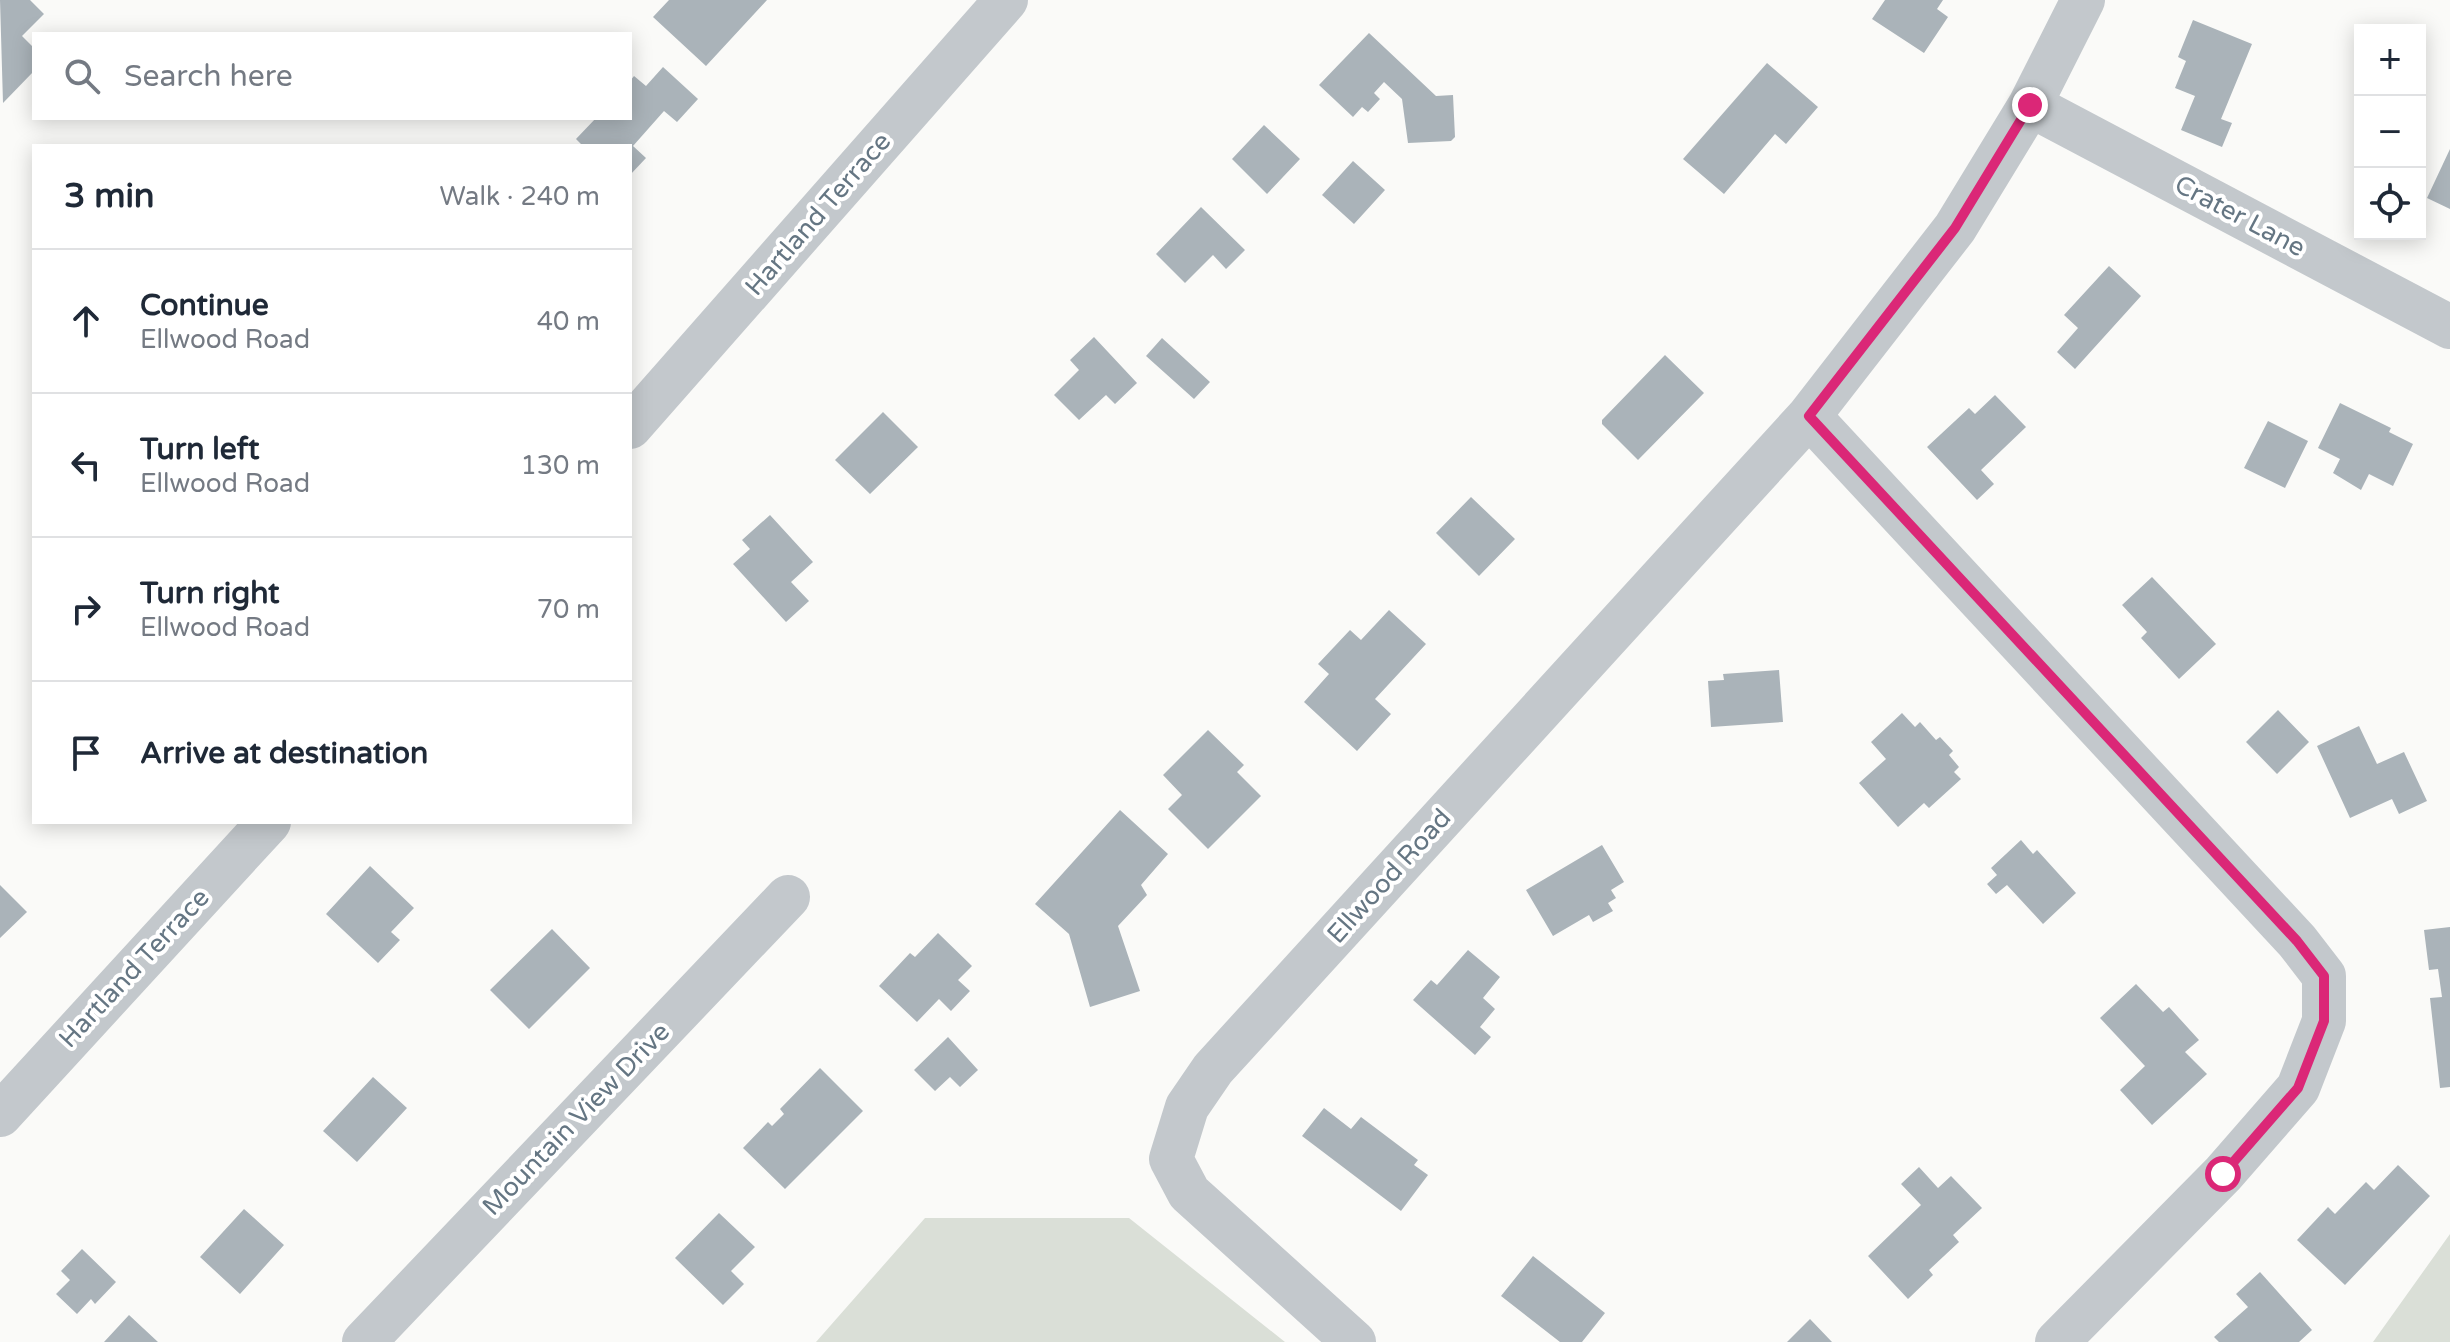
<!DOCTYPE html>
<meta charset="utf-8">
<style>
:root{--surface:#fff;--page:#f6f6f7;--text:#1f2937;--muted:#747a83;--line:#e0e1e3}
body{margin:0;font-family:"Varela Round",sans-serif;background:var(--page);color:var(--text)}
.controls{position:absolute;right:24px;top:24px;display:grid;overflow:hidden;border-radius:0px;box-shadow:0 4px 20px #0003}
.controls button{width:72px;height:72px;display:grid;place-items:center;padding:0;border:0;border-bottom:2px solid var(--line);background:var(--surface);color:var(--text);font:40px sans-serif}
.stop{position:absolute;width:24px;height:24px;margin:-18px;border:6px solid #db2777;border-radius:50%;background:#fff}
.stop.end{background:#db2777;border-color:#fff;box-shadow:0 2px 8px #0008}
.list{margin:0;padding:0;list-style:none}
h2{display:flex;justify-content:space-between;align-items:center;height:104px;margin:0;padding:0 32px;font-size:34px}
h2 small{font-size:26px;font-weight:400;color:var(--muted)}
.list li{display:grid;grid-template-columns:52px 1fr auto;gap:24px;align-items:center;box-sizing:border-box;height:144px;padding:0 32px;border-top:2px solid var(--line)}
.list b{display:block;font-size:30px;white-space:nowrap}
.list p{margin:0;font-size:26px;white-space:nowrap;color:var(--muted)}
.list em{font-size:26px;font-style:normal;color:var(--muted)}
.icon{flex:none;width:44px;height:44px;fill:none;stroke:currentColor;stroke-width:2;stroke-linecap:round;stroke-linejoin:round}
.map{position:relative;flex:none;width:2450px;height:1342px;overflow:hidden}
.search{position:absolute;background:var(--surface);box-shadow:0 4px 20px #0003;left:32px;top:32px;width:600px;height:88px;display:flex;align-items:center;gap:20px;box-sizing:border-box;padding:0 28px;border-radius:0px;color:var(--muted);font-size:30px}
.panel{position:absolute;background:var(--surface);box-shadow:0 4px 20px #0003;left:32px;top:144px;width:600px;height:680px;border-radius:0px}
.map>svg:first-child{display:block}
.green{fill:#dadfd7}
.building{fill:#aab3b9}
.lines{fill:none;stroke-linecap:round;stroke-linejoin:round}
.minor{stroke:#c3c8cc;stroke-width:44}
.route{stroke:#db2777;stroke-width:10}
.labels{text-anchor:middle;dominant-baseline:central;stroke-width:8;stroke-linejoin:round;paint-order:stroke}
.street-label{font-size:26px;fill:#657683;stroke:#fff}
</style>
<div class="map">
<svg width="2450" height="1342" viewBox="0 0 2450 1342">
<rect width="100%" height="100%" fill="#fafaf8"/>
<path class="green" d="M925 1218H1129L1285 1342H816Z
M2450 1234V1342H2373Z"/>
<path class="building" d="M0 0H30L44 14 22 36 34 48V71L3 103Z
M669 0H767L706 66 653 17Z
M1885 0H1943L1937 9 1948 17 1924 53 1872 19Z
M2193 20 2252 44 2221 119 2232 123 2222 147 2181 130 2195 96 2175 88 2186 61 2178 57Z
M1369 33 1436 96 1453 95 1455 137 1451 141 1408 143 1402 99 1384 82 1374 93 1380 99 1368 112 1362 107 1353 117 1319 85Z
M1767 63 1818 107 1786 144 1775 134 1724 194 1683 159Z
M663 67 698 99 677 122 664 111 633 146 646 158 630 175V146H583L576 139 596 118H630V81L634 76 646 86Z
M1264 125 1300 159 1267 194 1232 159Z
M2450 149V209L2427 198Z
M1353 161 1385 190 1354 224 1322 195Z
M1201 207 1245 250 1226 269 1213 255 1185 283 1156 254Z
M2109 266 2141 296 2075 369 2057 352 2078 328 2064 315Z
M1094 337 1137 383 1115 404 1106 395 1079 420 1054 395 1079 370 1070 360Z
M1162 338 1210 382 1194 399 1146 356Z
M1665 355 1704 393 1638 460 1602 424V420Z
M1995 395 2026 427 1981 470 1994 484 1977 500 1927 447 1969 408 1975 414Z
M2340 403 2391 428 2389 432 2413 444 2393 486 2369 474 2361 490 2333 473 2340 459 2318 448Z
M883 412 918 447 870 494 835 460Z
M2268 421 2308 441 2285 488 2244 468Z
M1471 497 1515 539 1479 576 1436 533Z
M770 515 813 562 791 582 809 601 786 622 733 564 750 549 742 540Z
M2152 577 2216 644 2179 679 2141 638 2147 632 2122 605Z
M1389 610 1426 644 1375 699 1391 714 1357 751 1304 702 1329 674 1318 664 1350 630 1361 640Z
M1779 670 1783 722 1711 727 1708 681 1724 680 1723 674Z
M2278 710 2309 742 2277 774 2246 742Z
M1902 713 1915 727 1920 722 1936 740 1940 737 1953 751 1949 755 1959 767 1954 772 1961 779 1929 808 1924 803 1898 827 1859 783 1886 759 1871 742Z
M2359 726 2377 764 2404 752 2427 801 2399 814 2392 799 2350 818 2317 746Z
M1208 730 1244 765 1237 772 1261 796 1208 849 1168 809 1182 795 1163 775Z
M1120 810 1168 854 1141 885 1147 895 1118 926 1140 991 1090 1007 1069 934 1035 904Z
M2021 840 2033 854 2037 850 2076 893 2043 924 2007 885 1996 894 1987 884 1997 875 1991 868Z
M1602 845 1624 882 1611 890 1616 898 1608 903 1613 911 1593 922 1589 915 1553 936 1526 890Z
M370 866 414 908 391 932 400 940 378 963 326 914Z
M0 885 27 912 0 938Z
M2450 927V1087L2440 1088 2430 998 2442 997 2438 969 2429 970 2424 930Z
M552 929 590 968 529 1029 490 990Z
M938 933 972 966 958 980 970 991 951 1011 939 999 917 1022 879 986 910 953 915 957Z
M1468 950 1500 977 1483 998 1495 1009 1480 1027 1491 1037 1475 1055 1413 1000 1431 980 1437 985Z
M2136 984 2163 1012 2169 1007 2199 1040 2185 1052 2207 1074 2152 1125 2120 1090 2145 1066 2100 1018Z
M948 1037 978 1070 960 1087 950 1077 935 1091 914 1070Z
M820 1068 863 1111 785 1189 743 1148 768 1122 772 1126 784 1114 780 1109Z
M373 1077 407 1108 357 1162 323 1131Z
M1324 1108 1351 1129 1361 1117 1418 1160 1414 1165 1428 1175 1401 1211 1302 1136Z
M2398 1165 2430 1196 2345 1285 2297 1240 2328 1207 2335 1214 2366 1182 2374 1190Z
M1919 1167 1938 1188 1951 1176 1982 1208 1953 1235 1959 1242 1929 1270 1933 1275 1908 1299 1868 1256 1921 1205 1901 1184Z
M244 1209 284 1245 240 1294 200 1257Z
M719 1213 755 1247 731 1271 744 1284 723 1305 675 1258Z
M82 1249 116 1282 95 1304 91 1299 77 1314 56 1294 70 1280 61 1271Z
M1533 1256 1605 1313 1582 1342H1560L1501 1296Z
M2260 1272 2312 1330 2299 1342H2219L2214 1337 2248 1307 2236 1294Z
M129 1315 158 1342H104Z
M1810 1319 1832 1342H1787Z"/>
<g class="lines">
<path class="minor" d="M2030 105 2450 327
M1809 416 1955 228 2030 105 2083 0
M630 427 1006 0
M0 1115 269 822
M364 1342 788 897
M1354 1342 1189 1193 1171 1159 1187 1107 1213 1069 1809 416 2297 941 2324 976V1021L2298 1088 2223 1174 2057 1342"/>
</g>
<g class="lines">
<path class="route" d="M2030 105 1955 228 1809 416 2297 941 2324 976V1021L2298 1088 2223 1174"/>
</g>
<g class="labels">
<g class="street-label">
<text transform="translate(818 214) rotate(-49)">Hartland Terrace</text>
<text transform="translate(2240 216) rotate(28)">Crater Lane</text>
<text transform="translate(1389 876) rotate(-48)">Ellwood Road</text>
<text transform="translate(134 968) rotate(-47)">Hartland Terrace</text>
<text transform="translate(576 1119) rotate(-46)">Mountain View Drive</text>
</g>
</g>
</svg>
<div class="controls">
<button>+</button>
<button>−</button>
<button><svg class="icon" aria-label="locate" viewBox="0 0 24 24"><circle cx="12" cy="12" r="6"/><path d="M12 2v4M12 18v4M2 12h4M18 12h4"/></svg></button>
</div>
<div class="stop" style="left:2223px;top:1174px"></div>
<div class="stop end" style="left:2030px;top:105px"></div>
<div class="search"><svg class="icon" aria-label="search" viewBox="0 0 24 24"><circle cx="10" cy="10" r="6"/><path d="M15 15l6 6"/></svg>Search here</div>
<section class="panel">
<h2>3 min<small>Walk · 240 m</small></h2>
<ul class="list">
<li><svg class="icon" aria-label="ahead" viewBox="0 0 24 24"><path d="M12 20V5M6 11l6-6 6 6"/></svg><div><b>Continue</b><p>Ellwood Road</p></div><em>40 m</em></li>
<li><svg class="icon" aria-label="left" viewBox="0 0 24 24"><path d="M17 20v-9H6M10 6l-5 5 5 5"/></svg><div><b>Turn left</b><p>Ellwood Road</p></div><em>130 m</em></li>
<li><svg class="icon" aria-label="right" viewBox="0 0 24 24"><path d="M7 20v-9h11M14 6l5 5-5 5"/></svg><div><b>Turn right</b><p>Ellwood Road</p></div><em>70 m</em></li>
<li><svg class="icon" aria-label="arrive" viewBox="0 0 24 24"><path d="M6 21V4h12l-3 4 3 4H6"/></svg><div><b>Arrive at destination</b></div></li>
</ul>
</section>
</div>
